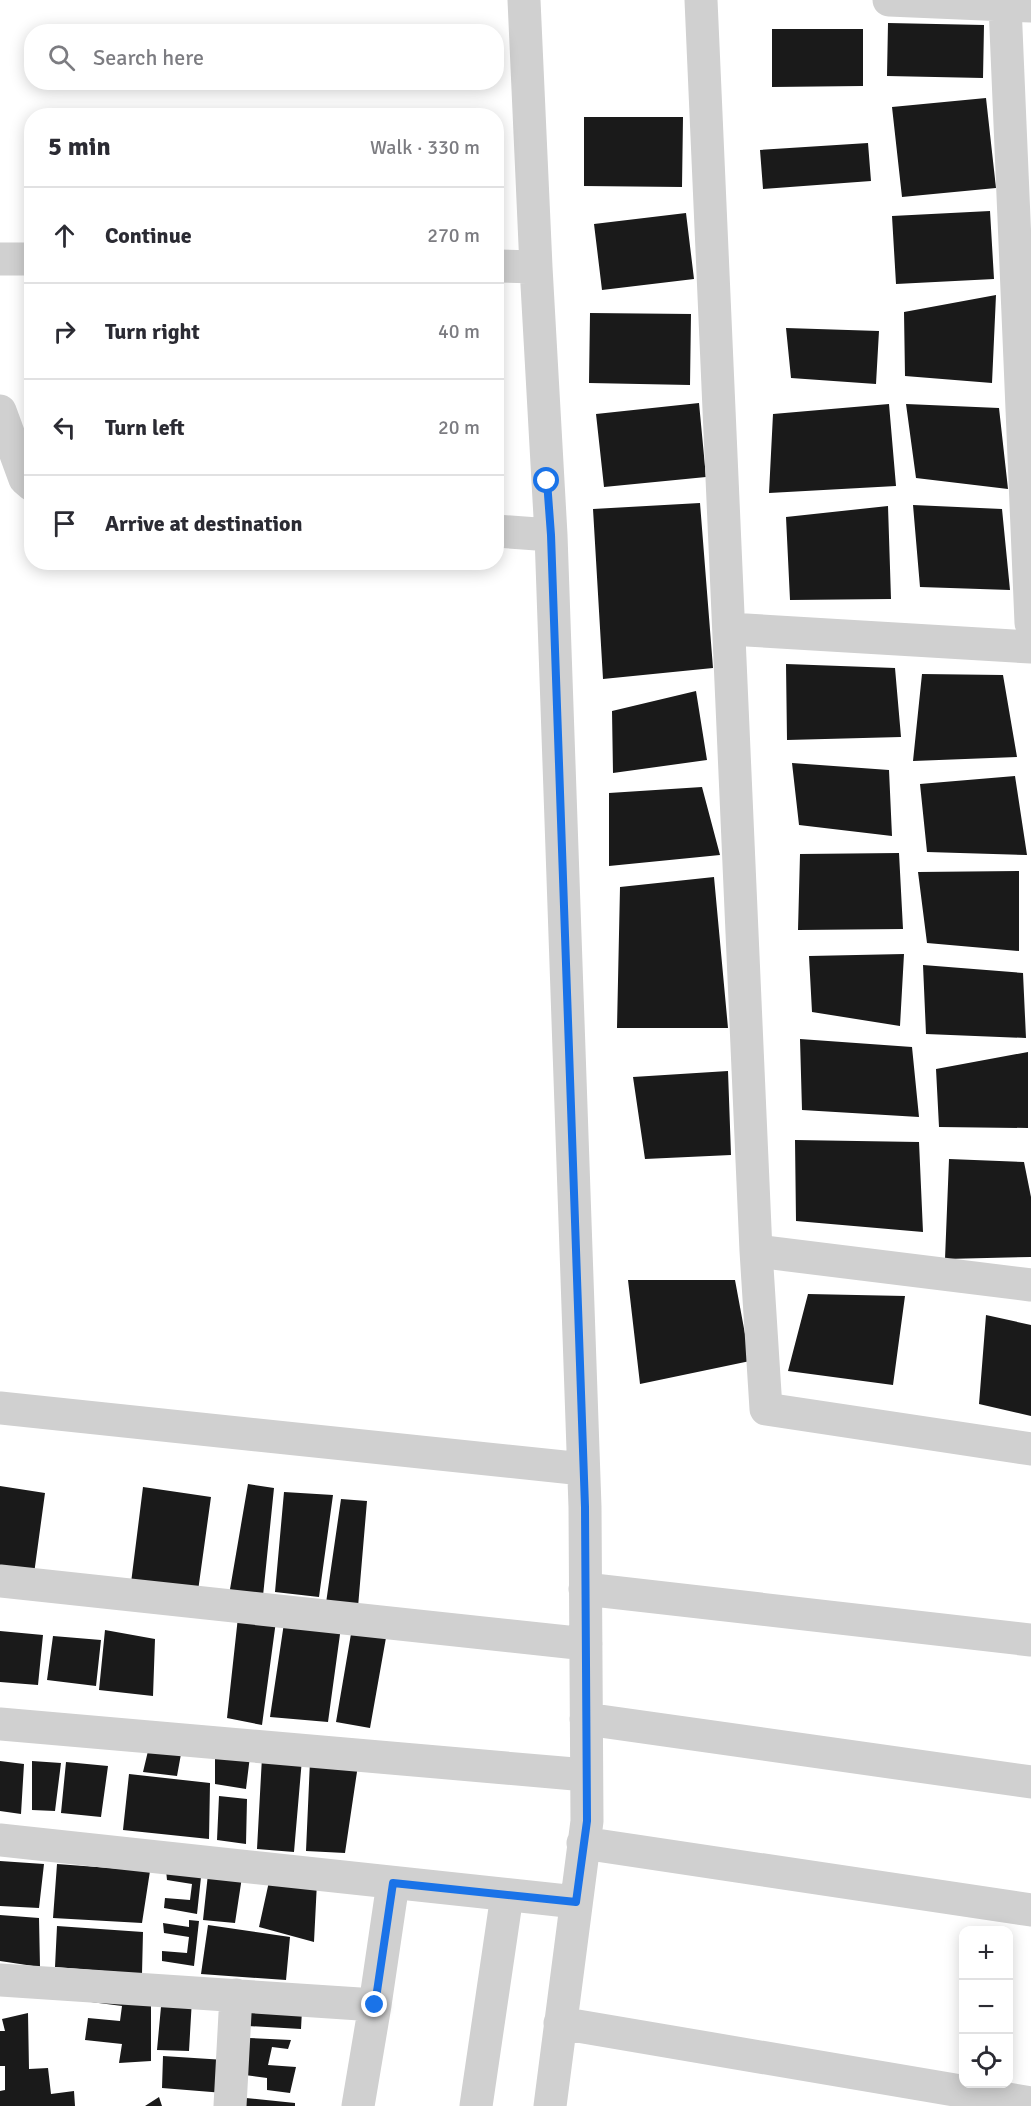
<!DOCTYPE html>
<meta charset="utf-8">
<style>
:root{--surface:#fff;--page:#f7f7f7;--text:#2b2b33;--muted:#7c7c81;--line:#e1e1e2}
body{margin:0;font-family:Signika,sans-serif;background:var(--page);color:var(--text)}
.controls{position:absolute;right:18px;bottom:18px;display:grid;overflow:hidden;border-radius:12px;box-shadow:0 3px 15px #0003}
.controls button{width:54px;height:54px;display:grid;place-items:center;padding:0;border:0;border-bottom:2px solid var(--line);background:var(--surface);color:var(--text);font:30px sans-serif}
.stop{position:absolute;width:18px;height:18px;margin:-14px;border:4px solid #1a73e8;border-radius:50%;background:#fff}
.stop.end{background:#1a73e8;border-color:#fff;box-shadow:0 2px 6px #0008}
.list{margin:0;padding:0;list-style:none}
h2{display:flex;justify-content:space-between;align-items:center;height:78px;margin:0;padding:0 24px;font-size:26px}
h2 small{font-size:20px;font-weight:400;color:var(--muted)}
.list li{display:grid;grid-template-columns:39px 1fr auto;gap:18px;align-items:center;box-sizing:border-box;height:96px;padding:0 24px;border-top:2px solid var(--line)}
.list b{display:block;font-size:22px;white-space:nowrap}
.list em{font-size:20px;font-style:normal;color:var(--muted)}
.icon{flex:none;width:33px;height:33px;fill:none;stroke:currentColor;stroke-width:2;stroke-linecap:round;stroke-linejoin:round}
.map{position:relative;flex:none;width:1031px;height:2106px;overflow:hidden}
.search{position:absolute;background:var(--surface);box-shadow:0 3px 15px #0003;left:24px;top:24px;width:480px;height:66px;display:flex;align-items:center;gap:15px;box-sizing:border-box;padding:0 21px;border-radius:24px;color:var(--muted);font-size:22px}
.panel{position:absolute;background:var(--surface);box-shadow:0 3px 15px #0003;left:24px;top:108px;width:480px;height:462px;border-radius:24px}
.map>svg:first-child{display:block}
.building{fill:#1a1a1a}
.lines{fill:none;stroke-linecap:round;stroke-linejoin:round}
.minor{stroke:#d0d0d0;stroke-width:33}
.route{stroke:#1a73e8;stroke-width:8}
</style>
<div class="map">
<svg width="1031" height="2106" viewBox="0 0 1031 2106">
<rect width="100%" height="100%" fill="#fff"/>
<path class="building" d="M888 23 984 25 983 78 887 76Z
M772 29H863V86L772 87Z
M986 98 996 188 902 197 892 107Z
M584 117H683L682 187 584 186Z
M868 143 871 181 763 189 760 150Z
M990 211 994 279 896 284 892 216Z
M686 213 694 279 602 290 594 224Z
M996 295 992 383 905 376 904 312Z
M590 313 691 314 690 385 589 383Z
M786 328 879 331 876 384 791 378Z
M699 403 706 477 604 487 596 414Z
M889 404 896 486 769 493 773 414Z
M906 404 999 408 1008 489 916 478Z
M700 503 713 668 603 679 593 509Z
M913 505 1002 509 1010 590 920 587Z
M888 506 891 599 790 600 786 517Z
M786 664 895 668 901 737 787 740Z
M922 674 1003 675 1017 757 913 761Z
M696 691 707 760 613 773 612 711Z
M792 763 889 770 892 836 799 825Z
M1015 776 1027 855 927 852 920 784Z
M702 787 720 855 609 866V793Z
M899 853 903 929 798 930 800 854Z
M1019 871V951L927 943 918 872Z
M714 877 728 1028H617L620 887Z
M904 954 900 1026 812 1012 809 956Z
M923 965 1023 973 1026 1038 926 1034Z
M800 1039 912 1047 919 1117 802 1110Z
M1028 1052V1128L939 1127 936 1069Z
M728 1071 731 1155 645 1159 633 1077Z
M795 1140 919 1142 923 1232 796 1221Z
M949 1159 1024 1162 1031 1197V1257L945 1259Z
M628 1280H735L750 1361 640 1384Z
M808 1294 905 1296 893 1385 788 1371Z
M986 1315 1031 1325V1416L979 1404Z
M248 1484 274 1488 263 1596 229 1595Z
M0 1486 45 1493 34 1574 0 1570Z
M143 1487 211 1497 198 1591 131 1583Z
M284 1492 333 1495 319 1597 275 1592Z
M341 1499 367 1501 358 1607 326 1603Z
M238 1617 276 1621 262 1725 227 1718Z
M284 1623 341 1627 328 1722 270 1717Z
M352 1628 387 1632 370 1728 336 1722Z
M105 1630 155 1639 153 1696 99 1690Z
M0 1631 43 1635 38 1685 0 1682Z
M53 1636 101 1640 96 1686 47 1680Z
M148 1751 181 1754 177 1776 143 1772Z
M215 1752 250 1756 246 1789 215 1784Z
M262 1757 302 1759 294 1852 257 1849Z
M0 1761 24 1764 21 1814 0 1811Z
M32 1761 61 1763 55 1811 32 1810Z
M310 1761 358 1765 345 1853 306 1851Z
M66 1762 108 1766 101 1817 61 1813Z
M129 1774 210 1783 209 1839 123 1830Z
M219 1796 247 1799 246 1844 217 1840Z
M0 1861 44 1864 39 1908 0 1906Z
M57 1864 150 1871 142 1923 53 1918Z
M202 1868 197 1914 164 1908 165 1898 190 1900 192 1884 167 1880 166 1870Z
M208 1874 242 1877 235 1923 203 1920Z
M270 1877 317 1882 314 1942 259 1927Z
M0 1915 39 1918 40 1967 0 1961Z
M189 1920 199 1921 194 1966 162 1961V1951L187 1953 189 1937 164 1933 163 1923 189 1927Z
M208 1925 290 1937 286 1980 201 1974Z
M57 1926 143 1932 142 1974 55 1967Z
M162 1996 192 1999 189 2051 157 2050Z
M91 2002 151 2003V2061L119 2063 122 2044 85 2040 88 2018 120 2021 122 2006Z
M252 2007 302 2010 301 2029 248 2026Z
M28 2013 29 2069 48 2068 51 2094 74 2091 75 2106H0V2091L5 2090V2066H0V2031H5L2 2019Z
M249 2038 291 2040 288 2049 272 2047 268 2065 296 2067 290 2093 267 2090V2078L245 2075Z
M163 2056 225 2060 224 2093 162 2088Z
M159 2097 162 2106H145Z
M246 2098 295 2103V2106H245Z"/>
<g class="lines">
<path class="minor" d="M524 0 536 267 551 535 585 1507 587 1821 550 2106
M701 0 756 1251 766 1409 1031 1449
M889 0 1031 6
M1005 5 1031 623
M0 259H32
M496 266 536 267
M0 411 25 479 32 485
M496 531 551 535
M729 629 1031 647
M756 1251 1031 1285
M0 1408 583 1469
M0 1581 586 1644
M585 1589 1031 1640
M586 1719 1031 1782
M0 1724 586 1775
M0 1840 576 1902
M583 1843 1031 1910
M0 1980 375 2005
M560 2023 1031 2103
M230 2106 236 1995
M358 2106 375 2005 393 1883
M476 2106 507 1895"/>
</g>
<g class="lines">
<path class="route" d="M375 2005 393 1883 576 1902 587 1821 585 1507 551 535 547 481"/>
</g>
</svg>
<div class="controls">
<button>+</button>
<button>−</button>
<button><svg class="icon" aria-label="locate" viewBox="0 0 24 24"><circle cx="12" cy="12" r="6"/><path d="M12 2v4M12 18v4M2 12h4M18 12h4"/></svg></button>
</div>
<div class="stop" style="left:547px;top:481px"></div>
<div class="stop end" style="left:375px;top:2005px"></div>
<div class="search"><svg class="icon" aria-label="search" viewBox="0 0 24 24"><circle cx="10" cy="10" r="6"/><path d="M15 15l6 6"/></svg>Search here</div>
<section class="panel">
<h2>5 min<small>Walk · 330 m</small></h2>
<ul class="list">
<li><svg class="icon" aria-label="ahead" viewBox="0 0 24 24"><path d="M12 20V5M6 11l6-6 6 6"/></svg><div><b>Continue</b></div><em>270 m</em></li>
<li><svg class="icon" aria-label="right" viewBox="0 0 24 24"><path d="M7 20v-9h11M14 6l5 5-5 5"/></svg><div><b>Turn right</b></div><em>40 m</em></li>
<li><svg class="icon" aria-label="left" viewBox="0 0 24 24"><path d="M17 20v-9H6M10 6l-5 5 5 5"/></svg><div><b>Turn left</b></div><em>20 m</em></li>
<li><svg class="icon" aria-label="arrive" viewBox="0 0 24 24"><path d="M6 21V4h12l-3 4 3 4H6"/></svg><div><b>Arrive at destination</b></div></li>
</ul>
</section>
</div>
